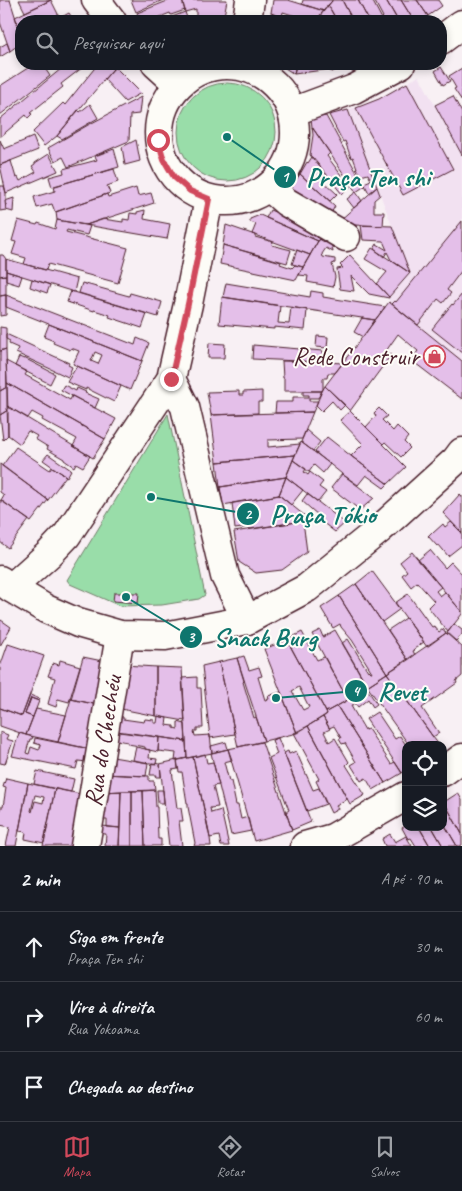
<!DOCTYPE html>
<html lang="pt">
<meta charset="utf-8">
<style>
:root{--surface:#171b24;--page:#242831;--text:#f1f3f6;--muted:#9ea1a6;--line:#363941;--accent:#d1495b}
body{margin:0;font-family:Caveat,sans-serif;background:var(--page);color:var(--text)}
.controls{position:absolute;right:15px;bottom:15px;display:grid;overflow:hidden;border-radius:10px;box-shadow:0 2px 8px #0003}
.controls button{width:45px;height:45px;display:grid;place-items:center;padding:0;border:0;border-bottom:1px solid var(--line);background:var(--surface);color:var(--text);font:25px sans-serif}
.stop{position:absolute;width:15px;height:15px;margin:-11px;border:4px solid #d1495b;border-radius:50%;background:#fff}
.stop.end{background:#d1495b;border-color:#fff;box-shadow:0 1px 5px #0008}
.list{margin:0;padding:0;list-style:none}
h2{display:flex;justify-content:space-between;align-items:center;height:65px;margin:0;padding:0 20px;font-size:21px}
h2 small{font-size:16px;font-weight:400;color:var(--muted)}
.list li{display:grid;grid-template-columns:32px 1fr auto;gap:15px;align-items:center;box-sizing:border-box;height:70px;padding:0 20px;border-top:1px solid var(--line)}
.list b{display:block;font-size:19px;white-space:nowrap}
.list p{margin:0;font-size:16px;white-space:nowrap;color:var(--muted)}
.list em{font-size:16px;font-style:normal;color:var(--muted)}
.icon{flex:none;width:28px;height:28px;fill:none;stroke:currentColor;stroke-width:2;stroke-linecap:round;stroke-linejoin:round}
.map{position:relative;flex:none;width:462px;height:846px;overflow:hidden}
.search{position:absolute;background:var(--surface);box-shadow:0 2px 8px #0003;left:15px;right:15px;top:15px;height:55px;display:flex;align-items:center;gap:12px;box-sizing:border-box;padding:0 18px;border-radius:20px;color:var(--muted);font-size:19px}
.sheet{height:275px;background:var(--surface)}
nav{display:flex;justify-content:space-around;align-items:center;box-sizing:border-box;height:70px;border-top:1px solid var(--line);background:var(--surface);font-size:14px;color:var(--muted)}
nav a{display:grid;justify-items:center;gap:2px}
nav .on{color:var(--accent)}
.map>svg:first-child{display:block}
.built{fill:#f2e1f1}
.green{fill:#99dda9;stroke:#727e6a}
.building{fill:#e4bfe9;stroke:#4a1f2b;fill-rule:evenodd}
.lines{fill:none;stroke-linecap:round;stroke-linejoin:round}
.minor-casing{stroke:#4a1f2b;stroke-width:31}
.major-casing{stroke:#4a1f2b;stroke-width:31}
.minor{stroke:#fdfcf7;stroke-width:28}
.major{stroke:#fdfcf7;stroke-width:28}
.route{stroke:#d1495b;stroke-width:6}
.labels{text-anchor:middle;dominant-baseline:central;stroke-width:4;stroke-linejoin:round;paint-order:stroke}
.poi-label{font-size:25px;fill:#4a1f2b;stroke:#fdfcf7;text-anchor:end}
.street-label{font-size:25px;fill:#4a1f2b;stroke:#fdfcf7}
.leader{fill:none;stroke:#0f766e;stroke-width:2}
.callout-dot{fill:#0f766e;stroke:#fdfcf7;stroke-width:2}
.mark-label{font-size:15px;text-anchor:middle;font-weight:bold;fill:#fff}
.callout-label{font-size:26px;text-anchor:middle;font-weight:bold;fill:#0f766e;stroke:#fdfcf7;stroke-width:4;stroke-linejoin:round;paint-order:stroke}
</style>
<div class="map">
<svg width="462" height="846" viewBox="0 0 462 846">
<rect width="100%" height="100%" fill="#f8f0f4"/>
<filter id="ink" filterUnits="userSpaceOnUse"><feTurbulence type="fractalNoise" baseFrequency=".02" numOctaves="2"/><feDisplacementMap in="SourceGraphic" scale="10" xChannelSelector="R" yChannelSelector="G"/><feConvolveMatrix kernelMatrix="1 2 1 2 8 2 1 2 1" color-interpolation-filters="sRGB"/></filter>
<g filter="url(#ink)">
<path class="built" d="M419 76 462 155V361L389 302V298L410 273 348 110 379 99Z"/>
<path class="green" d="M178 132a49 49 0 1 1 98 0a49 49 0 1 1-98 0Z
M168 414 205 595 199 599 162 605 120 606 70 584 67 580Z"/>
<path class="building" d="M0 0H10L21 35V43L10 51 0 22Z
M19 0H51L25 12Z
M51 0 60 18 55 21H21V35L15 17Z
M131 0H163L136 12Z
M170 0H182L185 10 171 15 170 13 150 21H141L137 13Z
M182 0H227L223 21H188L187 19 196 18V9L185 12Z
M273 0H288L324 11 316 21 302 20V18L283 12 282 17 271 13Z
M303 0H331L332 1 324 11 302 4Z
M333 0H342L353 21H337L328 5Z
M342 0H358L369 21H357L355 17 352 19Z
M358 0H372L383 21H369Z
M374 0H386L398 21H383L382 18 383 17Z
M386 0H401L414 21H398Z
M401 0H417L428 16 420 21H414Z
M417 0H438L442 6 428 16Z
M328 5 337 21H320L318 18Z
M185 12 188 21H162Z
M69 13 74 21H55L60 18Z
M7 43 10 51 0 57V47Z
M34 64H37L38 65 42 64 50 76 0 115V86Z
M67 64H87L61 84 63 87 30 113 32 114 28 118 26 115 0 137V119Z
M98 64H106L113 69 57 136 44 146 33 132 63 103 65 105Z
M279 64H296L294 74Z
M296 64H328L330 69 294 74Z
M328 64H353L331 72Z
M115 67 141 93 125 102 104 79Z
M441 67 450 81 443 85 435 71Z
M462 68V101L454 89 456 88 449 76Z
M407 83 453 169 403 195 356 108 379 99Z
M453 96 462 113V155L435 105Z
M141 97 139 114 130 115 129 141 68 167 63 157 55 161 48 148 88 125Z
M90 104 98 118 62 139 57 136 78 110 80 112Z
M348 110 377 187 369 193 364 183 371 180 368 174 361 176 356 168H357L353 157 351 158 345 141 343 142 329 115Z
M326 116 358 175 359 174 365 186 356 192 312 127 311 119Z
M312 127 330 153 327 156 350 187 342 194 310 155 313 135Z
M33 137 38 150 0 165V140L4 149Z
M136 140 140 161 125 165 122 147Z
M114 149 119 167 52 187 49 177 64 173 63 169 97 160 95 156Z
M49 154 58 171 6 193 0 165 11 161 16 178 18 177 20 181 36 172 32 166 35 164V163Z
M312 157 328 176 323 181 337 194 330 201 300 174 307 162 308 163Z
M114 169 118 182 107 186 110 193 55 212 52 204 37 208 34 197 55 191 54 186Z
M300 174 335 206 328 219 286 195Z
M0 186H4L6 193V210L0 211Z
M377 187 380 195 374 200V212H384L383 226 354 225 350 223 338 222Z
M136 188 138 196 151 193 154 203 86 225 57 220 56 212 107 194 108 197Z
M356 192 362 201 354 208 347 199Z
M14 198 13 212 6 210 5 201Z
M145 210 144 219 170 224 167 239 86 225 103 219 123 222V219L129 220 130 213 137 214V212Z
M270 210 282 215 323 237 318 241 266 218Z
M260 215 318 241 310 255 252 234 256 224 250 222V219Z
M18 220 37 225 38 223 55 229 57 220 90 226 87 235 67 230 66 232 128 248 118 283 48 264 46 270 24 264 26 258 12 254 16 242 12 241Z
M462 221V270L447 290 451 293 443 303 438 299 418 325 392 304 395 301 396 302Z
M226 225 255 235V237L273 242 272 245 291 250 287 263 223 245Z
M361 225 392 226 410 273 391 260 387 252 384 257 374 249 377 244 387 250 383 241 363 240Z
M329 232 333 252 326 248 322 254 323 257 335 259V263L332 264 335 277 333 287 307 282 308 276 299 275 318 241Z
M223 245 281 262 280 264 292 268 295 265 303 267 296 280 220 264Z
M372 248 410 273 389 297 377 284 387 272 365 259Z
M297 250 310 255 303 267 292 264Z
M0 255H3L6 259V275L0 276Z
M350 255 389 297V298L369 294 351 276 354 291 340 289 337 269 343 268 340 265Z
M6 259 77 279 74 292 6 271Z
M6 271 22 276 19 285 6 281Z
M6 275V295L0 296V276Z
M32 279 50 285 47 293 30 287Z
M82 283 129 296 130 293 162 302 158 317 79 293Z
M226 283 310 297 311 291 323 293V297L385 307 375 320 223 297Z
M71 291 147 314 142 328 109 317 110 315 94 310V311L67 302Z
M462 294V353L432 329 452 304 453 305Z
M6 295 135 345 137 338 149 343 142 361 6 307Z
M6 295V315L0 316V296Z
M222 297 280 306 278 323 289 324 291 307 307 310 305 330 274 327V329L219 324Z
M389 302 462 361V399L411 360 418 351 398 334 386 351 391 355 350 411 325 386Z
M362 318 375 320 363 337 354 332Z
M49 324 142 361 130 390 73 364 79 351 71 348 70 350 53 343 54 341 44 337ZM95 352 102 355 98 364 91 361Z
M0 327 6 328V349L0 351Z
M6 334 69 363 68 365 72 367 68 377 16 353 18 348 9 344 10 341 6 339Z
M317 336 328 337 327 348 316 347Z
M209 343 225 344 224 358H208Z
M253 345 323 351V362L252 359Z
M6 349 7 387 0 391V351Z
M19 357 24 359V358L55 374 50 384 15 366Z
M6 361 27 372 25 375 70 400 72 396 116 419 105 439 7 383Z
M282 361 323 362 343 363 335 373H328L327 378H323V389L322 391H284V378H283Z
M77 366 121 386 114 402 86 388V390L67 382Z
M7 383 105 439 93 458 73 446 77 439 42 420 43 418 32 412 28 418 7 406Z
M64 385 76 391 77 388 86 392 85 393 99 399 95 408 61 390Z
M325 386 345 405 340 410 332 401 322 411 316 405 322 391Z
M7 387 8 410 0 415V391Z
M239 391V395H243V392L262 391V402H258V413L211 415 207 392Z
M303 391H322L318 398H309V401H318L313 412 275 413 276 402H293V397H309V395H303Z
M7 406 90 456 83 467 76 463 74 467 64 460V459L47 449 48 447 35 439 37 436 28 431 20 444 8 435Z
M379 408 387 416 382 420 393 431 397 426 408 437 404 442 410 448 401 457 385 442 383 444 366 427 376 416 374 413Z
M8 410V435L3 440 0 415Z
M350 411 406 467 388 484 351 456 363 444 340 420Z
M313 412 302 439 268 440V447L300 444 295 455 217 462 211 415Z
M306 430 320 442 313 451 301 442Z
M327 437 351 456 388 484 384 488 366 475 358 485 342 474 315 452Z
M301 442 330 464 323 473 314 465 309 472 293 460Z
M16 447 50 470 52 467 66 476 48 500 2 466Z
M48 454 71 470 67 477 43 460Z
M295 455 286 477 220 487 217 462Z
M293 460 306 469 304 472 308 475 310 472 323 482 319 487 326 492 318 502 286 477Z
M0 464 48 500 31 522 1 500 4 495 0 492Z
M342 474 374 498 360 510 331 488Z
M286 477 279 495 223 505 220 487Z
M286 477 303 490 291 505 279 495Z
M307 494 318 502 345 523 335 532 317 518 319 516 302 501Z
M460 494 462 496V533L443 513Z
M279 495 310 520 250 529 249 527 235 529 232 503Z
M0 500 29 520 8 548 0 542Z
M303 521 307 552 282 570 256 573 239 562 234 532Z
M451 522 462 533V545L448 556 439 545 437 546 428 536 432 532 433 533 443 524 445 527Z
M430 550 445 568 451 562 462 574V612L418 560Z
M412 552 441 587 436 591 440 596 445 592 462 612V614L448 632 428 607 434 601 417 582 411 587 402 575 407 571 400 562Z
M372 571 400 609 382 622 356 584Z
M356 584 408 660 387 673 339 596Z
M114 593H139L138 603 113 601Z
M408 594 432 627 434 626 439 632 443 629 446 633 427 647 395 603Z
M339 596 387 673 367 686 342 643 348 639 368 671 369 670 371 672H372L352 640 341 627 340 624 333 628 321 608Z
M406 618 424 642 414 649 415 650 413 651 415 655 408 660 388 630Z
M1 620 11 627 0 646V621Z
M454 624 462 630V634L456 641 447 633Z
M320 630 323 637 335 630 368 687 348 700 312 634Z
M302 632 317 660 324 657 348 700 326 712 287 640Z
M446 633 462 647V676L456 681 457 683 422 708 439 733 433 737 387 673Z
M287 640 327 714 297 733 264 649ZM299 687 309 707 303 710 292 691Z
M8 644 44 656 22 716 0 708V667Z
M244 656 249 670 259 667 262 676 258 677 265 700 269 699 268 696 281 692 297 733 264 741 237 658Z
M83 657 107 662 98 705 71 699Z
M237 658 244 681 243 682 254 718 256 717 264 741 238 747 219 662Z
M60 660 80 666 69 702 58 699 56 707 48 704 55 678 48 676 53 663 59 665Z
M219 662 235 734 210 738 202 666Z
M124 665 156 667V716L116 708Z
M156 667 182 668 185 721 156 716Z
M387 673 433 737 439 745H409L367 686Z
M197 677V688H201L203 728H197V731H194L195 736 210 735 212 753 187 758 182 678Z
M367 689 377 704 373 707 368 699 358 707 351 698Z
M30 695 40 699 39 701 31 698 25 714 33 717 26 735 0 726V708L22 716Z
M31 698 39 701 33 717 25 714Z
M351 698 355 703 351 706 365 730 368 729 391 764 395 762 402 773 385 783 337 706Z
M71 699 98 705 90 749 58 742Z
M337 706 385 783 373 790 366 778 361 781 351 765 356 762 345 743 342 744 339 739 341 738 334 726 329 728 323 717 327 714 326 712Z
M36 709 66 715 58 742 26 735Z
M377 712 395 739 400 736 406 745V770L402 773 366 719Z
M115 715 123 717V719L144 722 145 719 154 720V723H157L158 716 167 718 166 725 174 726V728L178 729V722L185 724 186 741 112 731Z
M323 717 330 729 324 732 329 742 335 738 349 762 346 765 365 795 350 804 308 726Z
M308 726 347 799 336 805 338 809 331 813 316 781 319 779 294 733Z
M117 731 159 737 158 752 145 749V747L128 744V742L116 740Z
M0 732 8 735 6 739 13 741 5 764 0 763Z
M19 733 33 737 32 739H30L26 753 29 754 31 747 39 750 41 745 34 743 35 738 90 749 87 762 78 761 76 769 12 756Z
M159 737 186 741 187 758 175 761 176 753 158 751Z
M278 738 311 822 292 830 286 812 289 810 269 758 277 754 272 740Z
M226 742 228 749 212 753 211 746Z
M262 742 292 830 254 841 228 749Z
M136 747 150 750 149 758 157 759 156 764 133 760Z
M228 749 232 760 224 762 229 781H231L236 805H238L241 819 248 817 251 831 231 835 211 753Z
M288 751 289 754 296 751 313 790 319 788 326 804 307 811 284 753Z
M205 754 207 763 213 762 219 785 213 786 218 807 210 808 211 813 221 810 229 846H221L219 836 210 838 193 757Z
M107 756 148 763 146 776 103 774Z
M193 757 210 838 211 846H194L195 843 188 807V803H187L182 772H179L177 760Z
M177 760 178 769 172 770 177 808H181L183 821H179L182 846H169L160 764Z
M152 763 160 764 161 777H156L157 775H150Z
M37 771 74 779 71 792 34 784Z
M103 774 149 776V781H154L155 790 99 792Z
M6 778 28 783 16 846H6L10 827 0 825V807H3L6 788 3 787Z
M28 783 55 789 44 843 25 839 26 832 19 831ZM35 795 44 797 43 803 35 801 32 812 31 811Z
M55 789 81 794 71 846H43Z
M155 790 156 807H157L158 839H161V846H145L143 791Z
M157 790H163L164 803H158Z
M121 791 120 828 107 827V820H98L104 792Z
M121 791H132V846H119Z
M132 791H143L145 846H132Z
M458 793 462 800V834L444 802Z
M444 802 462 834V845L460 846H457L443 822Z
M443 822 457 846H443L432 827H443Z
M93 825 120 828 119 846H105L106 834 91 833Z
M406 825V827H419L430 846H416L411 838 408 839 402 828Z
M419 827H432L443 846H430Z
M390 834 395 842 406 836 412 846H385L382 839Z"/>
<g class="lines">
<defs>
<path id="minor" d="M96 0 112 21
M247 21 250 0
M441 40 462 24
M156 64 178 84
M159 133a68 68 0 1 1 136 0a68 68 0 1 1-136 0Z
M292 112 354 89 401 64
M269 187 286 202 346 237
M171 379 185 407 225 576 247 620
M11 588 49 554 67 535 171 379 188 304 209 199
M443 772 462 758
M85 846 120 635
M305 846 333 838 406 796"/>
<path id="major" d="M0 580 11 588 46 609 78 623 120 635 165 636 247 620 307 588 380 529 456 460 462 452"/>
</defs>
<use href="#minor" class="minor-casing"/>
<use href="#major" class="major-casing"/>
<use href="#minor" class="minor"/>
<use href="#major" class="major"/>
</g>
</g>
<g class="lines" filter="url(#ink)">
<path class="route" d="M158 140 164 160 174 177 190 191 209 199 188 304 171 379"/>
</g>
<defs>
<symbol id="shop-ring" viewBox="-11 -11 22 22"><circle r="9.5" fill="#fdfcf7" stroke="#d1495b" stroke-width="1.5"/><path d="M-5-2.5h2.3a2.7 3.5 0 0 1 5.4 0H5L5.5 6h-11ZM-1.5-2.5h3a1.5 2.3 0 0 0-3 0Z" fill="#d1495b"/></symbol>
</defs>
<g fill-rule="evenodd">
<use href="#shop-ring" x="422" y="344" width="25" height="25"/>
</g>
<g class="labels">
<g class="poi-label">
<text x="419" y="357">Rede Construir</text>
</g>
<g class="street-label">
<text transform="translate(103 741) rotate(-81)">Rua do Chechéu</text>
</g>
</g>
<path class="leader" d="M227 137L285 177M151 497L248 514M126 597L191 637M276 698L356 691"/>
<g class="callout-dot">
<circle cx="227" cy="137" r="5"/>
<circle cx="151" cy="497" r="5"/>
<circle cx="126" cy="597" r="5"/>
<circle cx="276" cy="698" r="5"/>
<circle cx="285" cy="177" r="12"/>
<circle cx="248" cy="514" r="12"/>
<circle cx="191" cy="637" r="12"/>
<circle cx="356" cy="691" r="12"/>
</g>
<g class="mark-label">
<text x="285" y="182">1</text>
<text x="248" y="519">2</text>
<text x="191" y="642">3</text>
<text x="356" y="696">4</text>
</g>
<g class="callout-label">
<text x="368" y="186">Praça Ten shi</text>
<text x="323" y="523">Praça Tókio</text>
<text x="265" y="646">Snack Burg</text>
<text x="402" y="700">Revet</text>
</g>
</svg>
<div class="controls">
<button><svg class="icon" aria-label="locate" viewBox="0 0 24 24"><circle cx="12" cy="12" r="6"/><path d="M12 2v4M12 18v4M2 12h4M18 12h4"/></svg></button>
<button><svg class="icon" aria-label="layers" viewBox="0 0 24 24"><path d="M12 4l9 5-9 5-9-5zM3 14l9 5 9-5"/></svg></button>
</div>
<div class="stop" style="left:158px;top:140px"></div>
<div class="stop end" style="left:171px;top:379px"></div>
<div class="search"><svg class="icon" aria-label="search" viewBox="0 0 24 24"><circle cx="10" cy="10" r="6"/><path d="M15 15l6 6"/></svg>Pesquisar aqui</div>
</div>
<section class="sheet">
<h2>2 min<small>A pé · 90 m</small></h2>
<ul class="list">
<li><svg class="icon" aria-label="ahead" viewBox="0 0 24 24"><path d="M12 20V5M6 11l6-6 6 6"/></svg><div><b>Siga em frente</b><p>Praça Ten shi</p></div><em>30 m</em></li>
<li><svg class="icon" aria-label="right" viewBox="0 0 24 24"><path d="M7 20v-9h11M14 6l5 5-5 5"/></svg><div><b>Vire à direita</b><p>Rua Yokoama</p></div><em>60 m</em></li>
<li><svg class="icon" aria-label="arrive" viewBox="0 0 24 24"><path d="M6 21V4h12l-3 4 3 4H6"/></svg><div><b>Chegada ao destino</b></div></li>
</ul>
</section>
<nav>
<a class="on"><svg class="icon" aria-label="map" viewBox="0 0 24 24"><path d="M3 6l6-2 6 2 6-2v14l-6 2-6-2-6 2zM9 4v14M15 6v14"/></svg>Mapa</a>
<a><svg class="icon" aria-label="directions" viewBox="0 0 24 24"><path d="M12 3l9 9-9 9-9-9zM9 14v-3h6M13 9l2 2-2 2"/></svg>Rotas</a>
<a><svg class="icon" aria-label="saved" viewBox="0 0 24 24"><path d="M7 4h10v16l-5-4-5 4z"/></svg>Salvos</a>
</nav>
